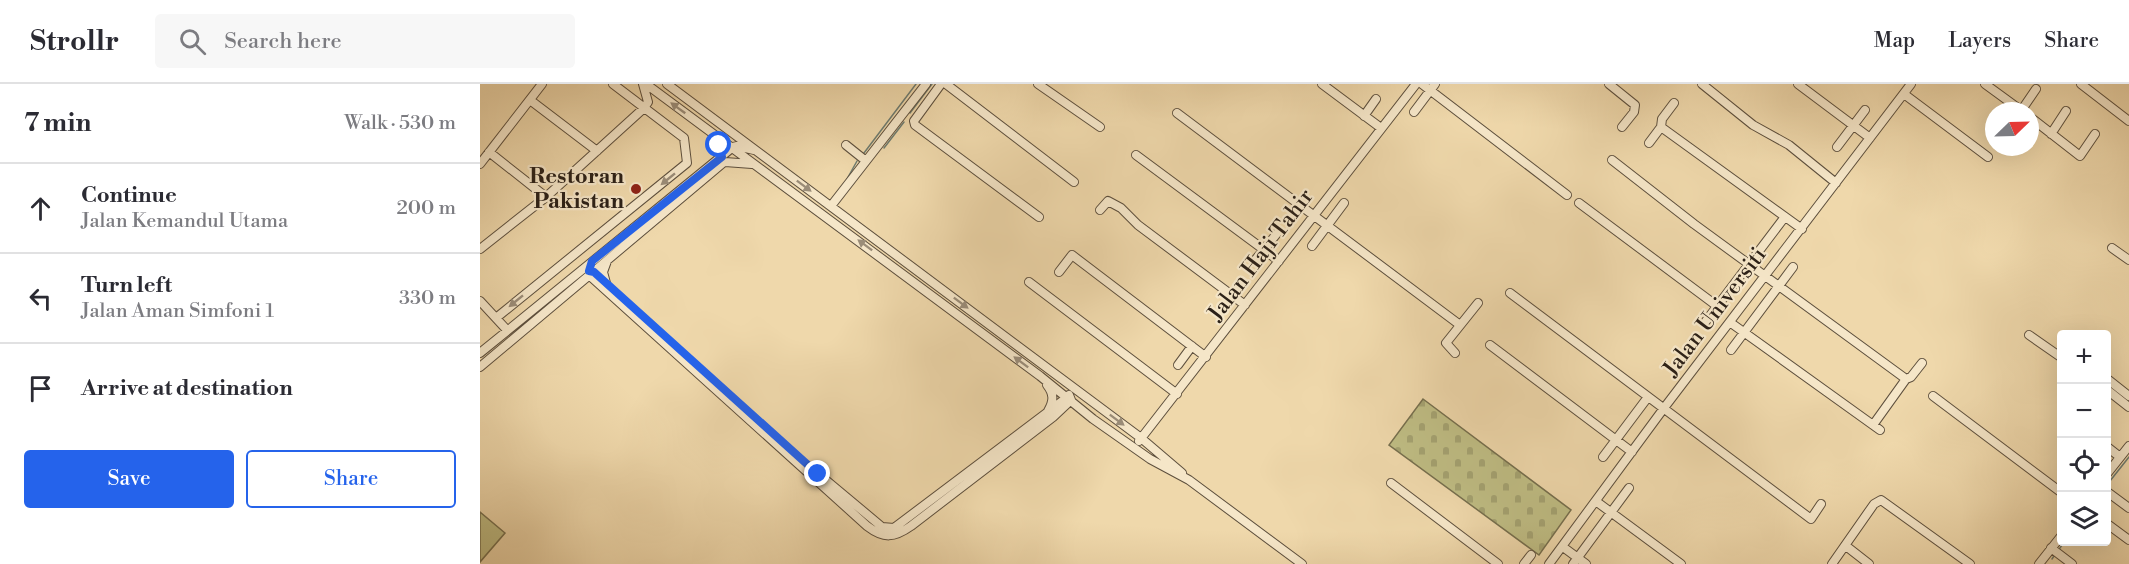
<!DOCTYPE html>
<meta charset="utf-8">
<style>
:root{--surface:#fff;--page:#f7f7f7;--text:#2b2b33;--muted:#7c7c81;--line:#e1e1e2;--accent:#2563eb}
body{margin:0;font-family:"Libre Bodoni",serif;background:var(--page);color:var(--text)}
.controls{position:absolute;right:18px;bottom:18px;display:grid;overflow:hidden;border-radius:6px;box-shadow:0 6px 24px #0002}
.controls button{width:54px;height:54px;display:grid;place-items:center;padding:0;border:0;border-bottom:2px solid var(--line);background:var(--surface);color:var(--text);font:30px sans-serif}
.compass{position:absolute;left:1505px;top:18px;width:54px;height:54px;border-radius:50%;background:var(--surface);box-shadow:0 6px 24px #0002;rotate:67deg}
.stop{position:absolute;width:18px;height:18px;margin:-14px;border:4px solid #2563eb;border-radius:50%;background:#fff}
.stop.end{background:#2563eb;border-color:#fff;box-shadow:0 2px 6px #0008}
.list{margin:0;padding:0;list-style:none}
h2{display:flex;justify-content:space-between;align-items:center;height:78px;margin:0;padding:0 24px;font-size:26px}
h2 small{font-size:20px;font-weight:400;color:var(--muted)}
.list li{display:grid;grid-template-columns:39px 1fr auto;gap:18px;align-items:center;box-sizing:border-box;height:90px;padding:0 24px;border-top:2px solid var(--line)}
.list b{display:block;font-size:22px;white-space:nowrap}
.list p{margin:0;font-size:20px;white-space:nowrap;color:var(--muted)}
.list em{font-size:20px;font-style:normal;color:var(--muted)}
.actions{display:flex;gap:12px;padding:18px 24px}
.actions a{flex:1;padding:14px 0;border:2px solid var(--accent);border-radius:6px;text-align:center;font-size:21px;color:var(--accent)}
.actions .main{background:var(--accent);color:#fff}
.icon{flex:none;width:33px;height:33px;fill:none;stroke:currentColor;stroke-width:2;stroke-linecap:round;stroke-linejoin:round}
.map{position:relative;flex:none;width:1649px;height:480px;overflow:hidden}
header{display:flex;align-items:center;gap:36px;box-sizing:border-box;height:84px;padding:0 30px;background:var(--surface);border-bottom:2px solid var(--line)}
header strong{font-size:28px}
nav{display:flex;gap:33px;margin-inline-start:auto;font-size:21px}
.search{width:420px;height:54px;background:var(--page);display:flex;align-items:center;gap:15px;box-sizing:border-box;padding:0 21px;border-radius:6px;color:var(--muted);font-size:22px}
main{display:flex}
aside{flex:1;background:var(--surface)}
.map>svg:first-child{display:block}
.cemetery{fill:url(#cemetery-stones);stroke:#766f4e;stroke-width:1.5}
.garden{fill:#bfbd84;stroke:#766f4e;stroke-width:1.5}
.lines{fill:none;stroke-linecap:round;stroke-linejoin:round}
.stream{stroke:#6e7c71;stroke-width:1.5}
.minor-casing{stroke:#5d4f3d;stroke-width:10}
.minor{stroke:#f5e6c8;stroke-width:8}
.oneway{fill:#9b8d79}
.route{stroke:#2563eb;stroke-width:8}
.poi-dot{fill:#8f2418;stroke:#f5e6c8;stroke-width:2}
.labels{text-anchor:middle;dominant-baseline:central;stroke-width:4.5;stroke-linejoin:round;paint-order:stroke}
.poi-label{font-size:22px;font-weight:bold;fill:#2c2118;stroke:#f5e6c8;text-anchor:end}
.street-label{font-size:22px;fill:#2c2118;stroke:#f5e6c8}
</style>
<header>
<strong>Strollr</strong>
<div class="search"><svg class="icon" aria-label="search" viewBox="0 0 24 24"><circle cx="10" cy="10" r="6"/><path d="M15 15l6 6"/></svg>Search here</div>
<nav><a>Map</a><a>Layers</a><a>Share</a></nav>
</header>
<main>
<aside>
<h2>7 min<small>Walk · 530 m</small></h2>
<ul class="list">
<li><svg class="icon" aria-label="ahead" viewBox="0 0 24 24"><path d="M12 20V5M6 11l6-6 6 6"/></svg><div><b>Continue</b><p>Jalan Kemandul Utama</p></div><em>200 m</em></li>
<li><svg class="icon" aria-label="left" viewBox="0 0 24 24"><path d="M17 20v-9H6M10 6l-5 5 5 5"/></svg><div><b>Turn left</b><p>Jalan Aman Simfoni 1</p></div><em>330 m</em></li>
<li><svg class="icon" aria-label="arrive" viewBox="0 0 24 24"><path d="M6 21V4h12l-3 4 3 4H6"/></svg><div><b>Arrive at destination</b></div></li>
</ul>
<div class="actions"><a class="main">Save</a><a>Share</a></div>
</aside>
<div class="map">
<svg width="1649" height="480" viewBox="0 0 1649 480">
<defs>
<pattern id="cemetery-stones" width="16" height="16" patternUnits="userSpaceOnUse" patternTransform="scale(1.5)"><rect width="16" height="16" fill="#bfbd84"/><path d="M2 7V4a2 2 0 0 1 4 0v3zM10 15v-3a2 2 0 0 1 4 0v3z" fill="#a4a271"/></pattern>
</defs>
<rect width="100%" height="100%" fill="#efd8ab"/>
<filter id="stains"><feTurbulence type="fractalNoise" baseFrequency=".00333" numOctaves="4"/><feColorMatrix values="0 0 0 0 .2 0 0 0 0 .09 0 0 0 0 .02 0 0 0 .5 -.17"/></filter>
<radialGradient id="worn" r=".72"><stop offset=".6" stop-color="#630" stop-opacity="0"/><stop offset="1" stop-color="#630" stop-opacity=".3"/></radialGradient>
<path class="cemetery" d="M943 315 1091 426 1059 471 909 361Z"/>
<path class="garden" d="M0 428 25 449 0 478Z"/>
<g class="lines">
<path class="stream" d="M430 29 452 0
M404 64 424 38
M384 69 436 0
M367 95 377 77
M1626 402 1649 373
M1578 441 1582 436
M1580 464 1584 458
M1572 475 1574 472"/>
<defs>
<path id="minor" d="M166 0 560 292 613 335 670 375 709 396 822 480
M187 0 661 354 702 389
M461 0 434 37 435 41 559 133
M466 0 594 98
M558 0 620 43
M842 0 901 44
M942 0 1087 111
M1129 0 1155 21 1154 28 1142 43
M1222 0 1273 41 1309 61 1356 99
M1318 0 1390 54
M1505 0 1542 27
M1601 0 1649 37
M1424 10 1508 73
M50 16 117 67
M1194 19 1182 35 1181 43 1322 145
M1541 27 1556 5
M934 28 955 0
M697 29 980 241
M884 32 896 15
M1550 33 1600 72 1615 50
M1571 50 1586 27
M1169 59 1181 43
M366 61 386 77
M1357 63 1385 26
M9 68 66 113
M656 71 799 177
M1132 76 1214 140 1426 295 1431 293 1442 279
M245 78 272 80
M0 80 62 0
M1099 119 1237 222
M351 122 446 0
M620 126 628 117 641 124 658 141 765 221
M832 162 864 119
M1632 164 1649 176
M0 165 66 113 164 24 168 18 163 0
M776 175 799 147
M579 188 592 171 726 273
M109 191 387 442C404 455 414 454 431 442L573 333 591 316 589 311
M549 198 697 310
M126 199 123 188 127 177
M1030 209 1331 435 1341 420
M0 217 27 246
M16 234 207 79 204 54 133 0
M1226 237 1304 134
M1251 239 1400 346
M1549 251 1582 274
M1010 261 1152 368
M1251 266 1313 183
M0 269 253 63 257 62 274 66
M975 269 966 259 998 219
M698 281 712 262
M0 283 243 79
M1626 294 1649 312
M567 301C574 310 574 317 568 327
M1626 305 1649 323
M1453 312 1582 409
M1393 341 1426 295
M659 357 936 0
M1626 362 1640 373
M1123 373 1168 313
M335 387 402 443 414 444 589 312
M1626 391 1649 362
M911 399 1018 480
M1626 407 1649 424
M1117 418 1201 480
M1626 439 1649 456
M1366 462 1389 480
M1083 463 1106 480
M1571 464 1592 480
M1044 480 1051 471
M1069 480 1184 324 1431 0
M1093 480 1149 404
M1352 480 1394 420 1401 416 1490 480
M1559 480 1582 451"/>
</defs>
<use href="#minor" class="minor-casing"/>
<use href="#minor" class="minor"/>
</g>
<defs><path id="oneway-solid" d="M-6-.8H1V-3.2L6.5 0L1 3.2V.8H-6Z" transform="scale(1.5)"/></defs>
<g class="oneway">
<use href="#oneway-solid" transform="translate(198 24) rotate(-144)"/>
<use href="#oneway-solid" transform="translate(188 95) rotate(141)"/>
<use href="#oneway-solid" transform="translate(324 102) rotate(37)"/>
<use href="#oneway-solid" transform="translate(385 161) rotate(-143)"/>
<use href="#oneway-solid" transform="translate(36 217) rotate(141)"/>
<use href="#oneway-solid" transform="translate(481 219) rotate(37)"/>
<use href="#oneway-solid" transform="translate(541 278) rotate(-143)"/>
<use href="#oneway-solid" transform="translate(637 336) rotate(37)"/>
</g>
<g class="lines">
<path class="route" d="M239 61 242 73 112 177 109 187 114 188 338 390"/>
</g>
<circle class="poi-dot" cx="156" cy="105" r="6"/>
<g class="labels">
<g class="poi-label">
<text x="144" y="92">Restoran<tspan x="144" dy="25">Pakistan</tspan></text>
</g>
<g class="street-label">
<text transform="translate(781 171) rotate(-53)">Jalan Haji Tahir</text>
<text transform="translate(1235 228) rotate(-53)">Jalan Universiti</text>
</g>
</g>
<rect width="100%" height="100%" filter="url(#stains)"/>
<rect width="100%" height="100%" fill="url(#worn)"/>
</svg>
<div class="controls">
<button>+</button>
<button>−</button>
<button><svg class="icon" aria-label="locate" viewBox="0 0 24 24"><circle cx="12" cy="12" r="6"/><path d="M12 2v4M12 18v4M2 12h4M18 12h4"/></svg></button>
<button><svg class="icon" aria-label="layers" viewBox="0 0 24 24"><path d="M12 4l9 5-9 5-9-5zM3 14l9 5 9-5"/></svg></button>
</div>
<svg class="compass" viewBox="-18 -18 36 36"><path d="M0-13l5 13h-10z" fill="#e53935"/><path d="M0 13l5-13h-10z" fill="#7c7c81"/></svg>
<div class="stop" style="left:239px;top:61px"></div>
<div class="stop end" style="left:338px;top:390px"></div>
</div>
</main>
